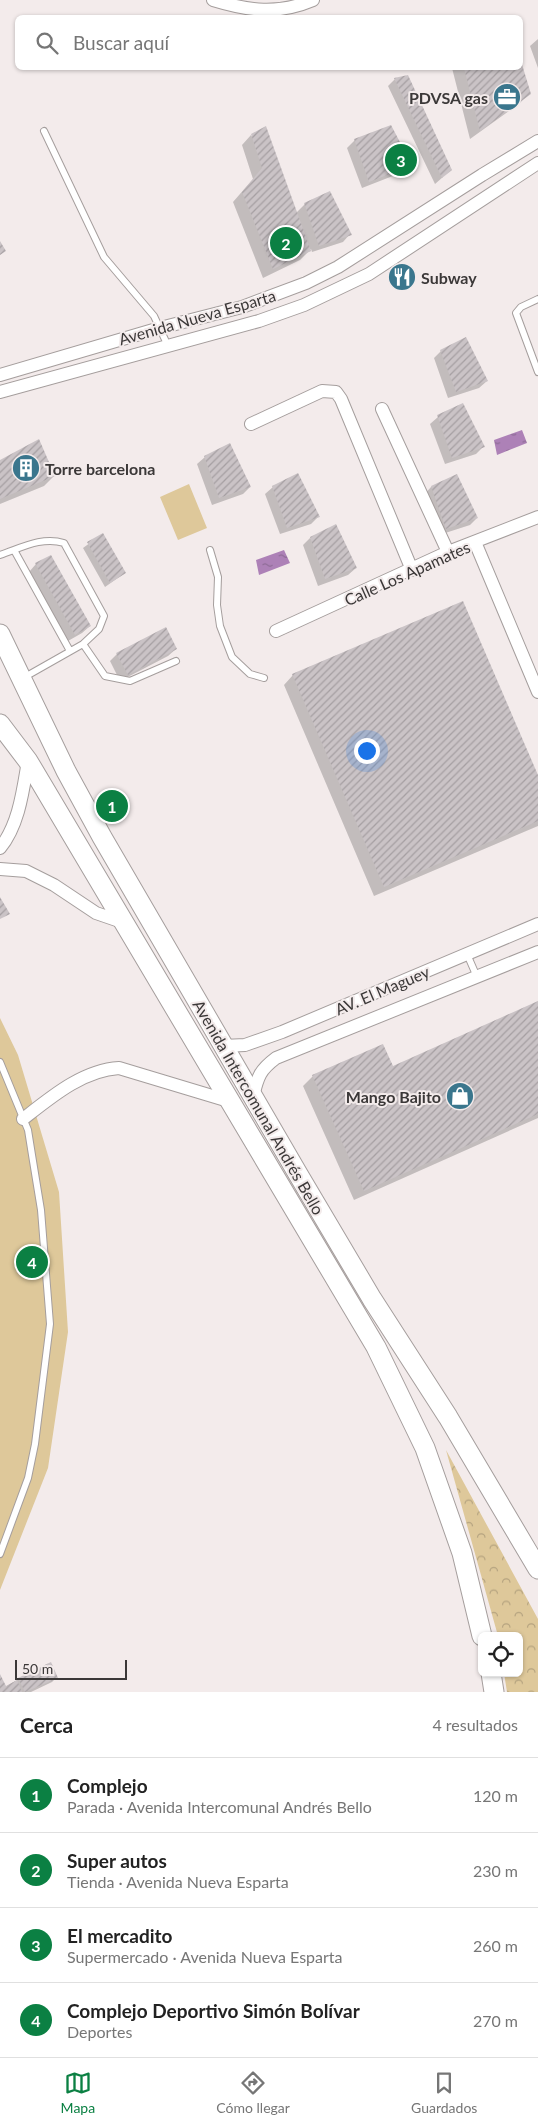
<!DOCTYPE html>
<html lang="es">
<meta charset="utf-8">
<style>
:root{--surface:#fff;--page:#f6f6f6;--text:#222;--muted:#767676;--line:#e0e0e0;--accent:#0b8043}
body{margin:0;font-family:Lato,sans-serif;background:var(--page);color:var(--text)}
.controls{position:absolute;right:15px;bottom:15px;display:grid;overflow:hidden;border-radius:8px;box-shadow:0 1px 4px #0004}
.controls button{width:45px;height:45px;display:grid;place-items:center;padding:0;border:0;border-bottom:1px solid var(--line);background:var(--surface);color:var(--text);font:25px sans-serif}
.scale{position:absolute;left:15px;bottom:12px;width:112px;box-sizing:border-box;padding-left:5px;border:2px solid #3b3838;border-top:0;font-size:14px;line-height:18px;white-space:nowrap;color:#3b3838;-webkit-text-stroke:4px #f3ebeb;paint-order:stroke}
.you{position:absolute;left:366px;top:750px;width:18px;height:18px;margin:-12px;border:4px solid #fff;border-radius:50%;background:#1a73e8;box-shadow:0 0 0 8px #1a73e833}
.badge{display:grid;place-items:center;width:32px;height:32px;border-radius:50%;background:var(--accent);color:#fff;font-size:16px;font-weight:700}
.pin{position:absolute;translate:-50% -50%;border:2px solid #fff;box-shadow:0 1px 5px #0006}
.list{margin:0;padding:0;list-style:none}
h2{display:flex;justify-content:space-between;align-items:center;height:65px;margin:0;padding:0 20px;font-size:21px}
h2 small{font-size:16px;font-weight:400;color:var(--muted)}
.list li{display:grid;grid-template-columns:32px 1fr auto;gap:15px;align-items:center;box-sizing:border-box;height:75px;padding:0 20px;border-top:1px solid var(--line)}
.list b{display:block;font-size:19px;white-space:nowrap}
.list p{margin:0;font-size:16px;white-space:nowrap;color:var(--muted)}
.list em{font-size:16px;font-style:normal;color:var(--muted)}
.icon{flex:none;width:28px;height:28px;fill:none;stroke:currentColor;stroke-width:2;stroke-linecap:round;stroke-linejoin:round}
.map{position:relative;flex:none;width:538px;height:1692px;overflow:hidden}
.search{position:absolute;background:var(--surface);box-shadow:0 1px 4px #0004;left:15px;right:15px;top:15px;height:55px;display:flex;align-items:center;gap:12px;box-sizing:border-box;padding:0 18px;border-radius:8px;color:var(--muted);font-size:19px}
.sheet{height:365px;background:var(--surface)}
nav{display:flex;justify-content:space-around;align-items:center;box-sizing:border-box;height:70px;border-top:1px solid var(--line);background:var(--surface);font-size:14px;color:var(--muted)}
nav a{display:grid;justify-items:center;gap:2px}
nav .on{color:var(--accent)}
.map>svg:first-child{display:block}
.grass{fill:#dec89a}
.park{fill:url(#park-crowns)}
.water{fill:url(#water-ripples)}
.shadow{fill:#0003}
.building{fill:url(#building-hatch)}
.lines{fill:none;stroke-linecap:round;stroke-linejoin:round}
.lane-casing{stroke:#a59e9d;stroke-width:8}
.street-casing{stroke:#a59e9d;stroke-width:14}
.secondary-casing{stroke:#a59e9d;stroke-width:21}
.lane{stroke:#fff;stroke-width:6}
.street{stroke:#fff;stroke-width:12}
.secondary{stroke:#fff;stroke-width:19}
.labels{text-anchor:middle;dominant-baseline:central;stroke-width:4;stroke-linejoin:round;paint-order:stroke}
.poi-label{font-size:16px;font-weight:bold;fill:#3b3838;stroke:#f3ebeb;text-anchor:end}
.street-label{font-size:16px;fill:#3b3838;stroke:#f3ebeb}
</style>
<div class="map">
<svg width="538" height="1692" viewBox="0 0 538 1692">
<defs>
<pattern id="park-crowns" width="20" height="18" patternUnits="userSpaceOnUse" patternTransform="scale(1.25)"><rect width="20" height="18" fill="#dec89a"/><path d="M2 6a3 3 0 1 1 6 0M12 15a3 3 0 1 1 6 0" fill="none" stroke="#b5a37f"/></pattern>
<pattern id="water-ripples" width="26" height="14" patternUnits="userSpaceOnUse" patternTransform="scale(1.25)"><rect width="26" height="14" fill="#ad81b7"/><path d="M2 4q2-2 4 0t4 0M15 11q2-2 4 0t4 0" fill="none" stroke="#8e6b96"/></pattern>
<pattern id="building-hatch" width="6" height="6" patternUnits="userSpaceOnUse" patternTransform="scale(1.25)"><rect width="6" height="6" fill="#cac3c6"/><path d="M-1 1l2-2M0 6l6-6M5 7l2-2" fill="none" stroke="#a59fa2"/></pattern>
</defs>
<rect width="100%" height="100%" fill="#f3ebeb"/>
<path class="grass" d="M189 484 207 528 178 540 160 497Z
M0 1018 18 1055 59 1192 68 1332 48 1468 0 1590Z"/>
<path class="park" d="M446 1450 538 1619V1692H507L504 1673H519V1636H498Z"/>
<path class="water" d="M522 430 527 443 497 455 494 440Z
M284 550 290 563 259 575 256 560Z"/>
<path class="shadow" d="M538 39V68L530 46Z
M520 64 529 93 520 103 470 139 452 68H520Z
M395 79 443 177 435 184 388 86Z
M251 135 296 213 305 204 350 234 343 242 312 252 311 249 300 260 263 278 233 202 253 179 242 145Z
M355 140 410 165 403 172 362 188 347 148Z
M441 351 487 381 479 388 448 398 434 358Z
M438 417 483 447 476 454 445 464 430 424Z
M205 457 250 487 243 494 212 505 197 464Z
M0 461 54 476 44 486 0 504Z
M456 476 477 518 470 525 439 535 424 495 431 487Z
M273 487 318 517 311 524 280 534 265 494Z
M102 534 125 573 105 587 83 548Z
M310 538 356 568 348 575 318 586 303 545Z
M36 564 90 626 82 633 68 641 29 572Z
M176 649 168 656 120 681 110 661 117 654Z
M293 675 538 778V826L374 896 284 685Z
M538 1003V1118L354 1200 303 1086 313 1076 393 1067Z
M0 1677 5 1687 19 1679 57 1677 52 1682 31 1692H0Z"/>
<path class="building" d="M521 61 531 94 480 131 464 68H520Z
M408 75 452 170 442 178 394 78Z
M391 125 412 165 369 182 354 139Z
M266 126 311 251 273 269 242 192 262 168 251 134Z
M330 191 352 235 319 246 304 203Z
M0 241 6 251 0 255Z
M466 337 488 381 456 392 440 350Z
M463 403 485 447 452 458 437 415Z
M39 439 55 476 0 499V460Z
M230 443 251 487 219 498 204 456Z
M298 473 320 517 287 528 272 486Z
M457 474 478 518 446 529 431 486Z
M336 524 357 568 325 579 310 537Z
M103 533 126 573 110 583 87 542Z
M51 555 91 626 75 635 35 563Z
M463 601 538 775V821L384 887 292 674Z
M166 627 177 649 128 675 116 653Z
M0 897 10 914 0 919Z
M538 1001V1114L364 1191 312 1075 383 1044 393 1066Z
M51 1662 58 1678 25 1692 18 1678Z
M0 1674 6 1686 17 1680 22 1692H0Z"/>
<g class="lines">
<defs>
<path id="lane" d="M44 131 104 257 154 316 168 346
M538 299 521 307 516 313 538 372
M14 550 70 651
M210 550 218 577 217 605 220 626 232 657 250 674 264 678
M0 555C21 548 42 536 64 543L104 616 99 629 83 644 23 678
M83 644 105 676 130 681 176 661
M467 954 477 977
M0 1062 28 1130 32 1155 41 1210 50 1324 35 1444 28 1478 0 1554"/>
<path id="street" d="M213 0C249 11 278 15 313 0
M0 375 160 328 242 307 306 283 338 267 482 175 538 141
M0 392 259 321 304 305 369 274 538 163
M382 409 448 552
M251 424 322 391 336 392 341 399 412 570
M475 542 538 692
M276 631 448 552 538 517
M0 848C19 825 23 790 28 761
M0 869 26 871 54 885 96 913 125 923
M223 1046 245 1045 282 1032 538 924
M253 1096C258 1076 260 1070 276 1058L538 952
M23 1119C51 1097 83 1070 119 1068L232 1102"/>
<path id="secondary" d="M0 634 66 771 102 837 298 1174 372 1299 448 1417 538 1569
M0 724 28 761 376 1347 425 1448 462 1553 482 1636
M491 1673 494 1692"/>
</defs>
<use href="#lane" class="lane-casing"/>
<use href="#street" class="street-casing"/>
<use href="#secondary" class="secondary-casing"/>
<use href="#lane" class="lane"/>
<use href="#street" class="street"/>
<use href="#secondary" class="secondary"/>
</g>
<defs>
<symbol id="office-disc" viewBox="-11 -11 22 22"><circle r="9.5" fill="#3a768d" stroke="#f3ebeb"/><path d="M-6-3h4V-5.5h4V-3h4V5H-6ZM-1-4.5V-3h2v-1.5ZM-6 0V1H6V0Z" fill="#fff"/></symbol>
<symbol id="restaurant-disc" viewBox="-11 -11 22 22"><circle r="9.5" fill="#3a768d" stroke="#f3ebeb"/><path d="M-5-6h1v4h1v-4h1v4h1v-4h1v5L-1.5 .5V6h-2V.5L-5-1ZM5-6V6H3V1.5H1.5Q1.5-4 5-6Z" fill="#fff"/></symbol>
<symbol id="building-disc" viewBox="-11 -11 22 22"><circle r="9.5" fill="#3a768d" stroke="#f3ebeb"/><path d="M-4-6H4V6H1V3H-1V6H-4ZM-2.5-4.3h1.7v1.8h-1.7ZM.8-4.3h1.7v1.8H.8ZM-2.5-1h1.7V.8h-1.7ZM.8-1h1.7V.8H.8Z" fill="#fff"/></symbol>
<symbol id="shop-disc" viewBox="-11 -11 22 22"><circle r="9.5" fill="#3a768d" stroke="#f3ebeb"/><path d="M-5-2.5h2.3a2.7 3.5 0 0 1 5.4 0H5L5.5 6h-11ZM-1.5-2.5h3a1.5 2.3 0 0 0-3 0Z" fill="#fff"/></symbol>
</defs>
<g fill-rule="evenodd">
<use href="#office-disc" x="491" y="81" width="32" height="32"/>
<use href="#restaurant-disc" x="386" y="261" width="32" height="32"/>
<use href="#building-disc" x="10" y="452" width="32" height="32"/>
<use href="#shop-disc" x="444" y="1080" width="32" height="32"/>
</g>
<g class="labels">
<g class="poi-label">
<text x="488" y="97">PDVSA gas</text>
<text x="421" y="277" text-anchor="start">Subway</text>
<text x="45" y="468" text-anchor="start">Torre barcelona</text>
<text x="441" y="1096">Mango Bajito</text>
</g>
<g class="street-label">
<text transform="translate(197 317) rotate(-16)">Avenida Nueva Esparta</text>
<text transform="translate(407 573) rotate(-24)">Calle Los Apamates</text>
<text transform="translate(382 990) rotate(-23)">AV. El Maguey</text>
<text transform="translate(259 1107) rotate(60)">Avenida Intercomunal Andrés Bello</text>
</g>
</g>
</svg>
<div class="controls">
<button><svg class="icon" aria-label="locate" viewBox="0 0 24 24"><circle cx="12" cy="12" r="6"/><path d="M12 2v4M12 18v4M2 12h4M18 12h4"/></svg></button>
</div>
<div class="scale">50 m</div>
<div class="you"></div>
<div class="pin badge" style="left:112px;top:806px">1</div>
<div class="pin badge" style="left:286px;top:243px">2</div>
<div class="pin badge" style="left:401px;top:160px">3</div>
<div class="pin badge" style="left:32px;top:1262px">4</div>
<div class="search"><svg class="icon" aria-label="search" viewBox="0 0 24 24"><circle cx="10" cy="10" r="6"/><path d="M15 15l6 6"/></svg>Buscar aquí</div>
</div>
<section class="sheet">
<h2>Cerca<small>4 resultados</small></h2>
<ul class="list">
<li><span class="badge">1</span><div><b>Complejo</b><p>Parada · Avenida Intercomunal Andrés Bello</p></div><em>120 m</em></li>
<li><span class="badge">2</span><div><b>Super autos</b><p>Tienda · Avenida Nueva Esparta</p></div><em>230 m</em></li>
<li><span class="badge">3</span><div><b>El mercadito</b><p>Supermercado · Avenida Nueva Esparta</p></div><em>260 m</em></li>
<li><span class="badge">4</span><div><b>Complejo Deportivo Simón Bolívar</b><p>Deportes</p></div><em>270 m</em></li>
</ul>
</section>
<nav>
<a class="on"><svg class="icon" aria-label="map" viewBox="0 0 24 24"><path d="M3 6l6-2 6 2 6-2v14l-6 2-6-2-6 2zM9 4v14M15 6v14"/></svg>Mapa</a>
<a><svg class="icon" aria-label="directions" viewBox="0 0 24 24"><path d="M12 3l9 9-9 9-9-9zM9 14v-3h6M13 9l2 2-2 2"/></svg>Cómo llegar</a>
<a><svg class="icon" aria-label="saved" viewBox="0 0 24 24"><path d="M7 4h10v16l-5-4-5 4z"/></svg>Guardados</a>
</nav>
